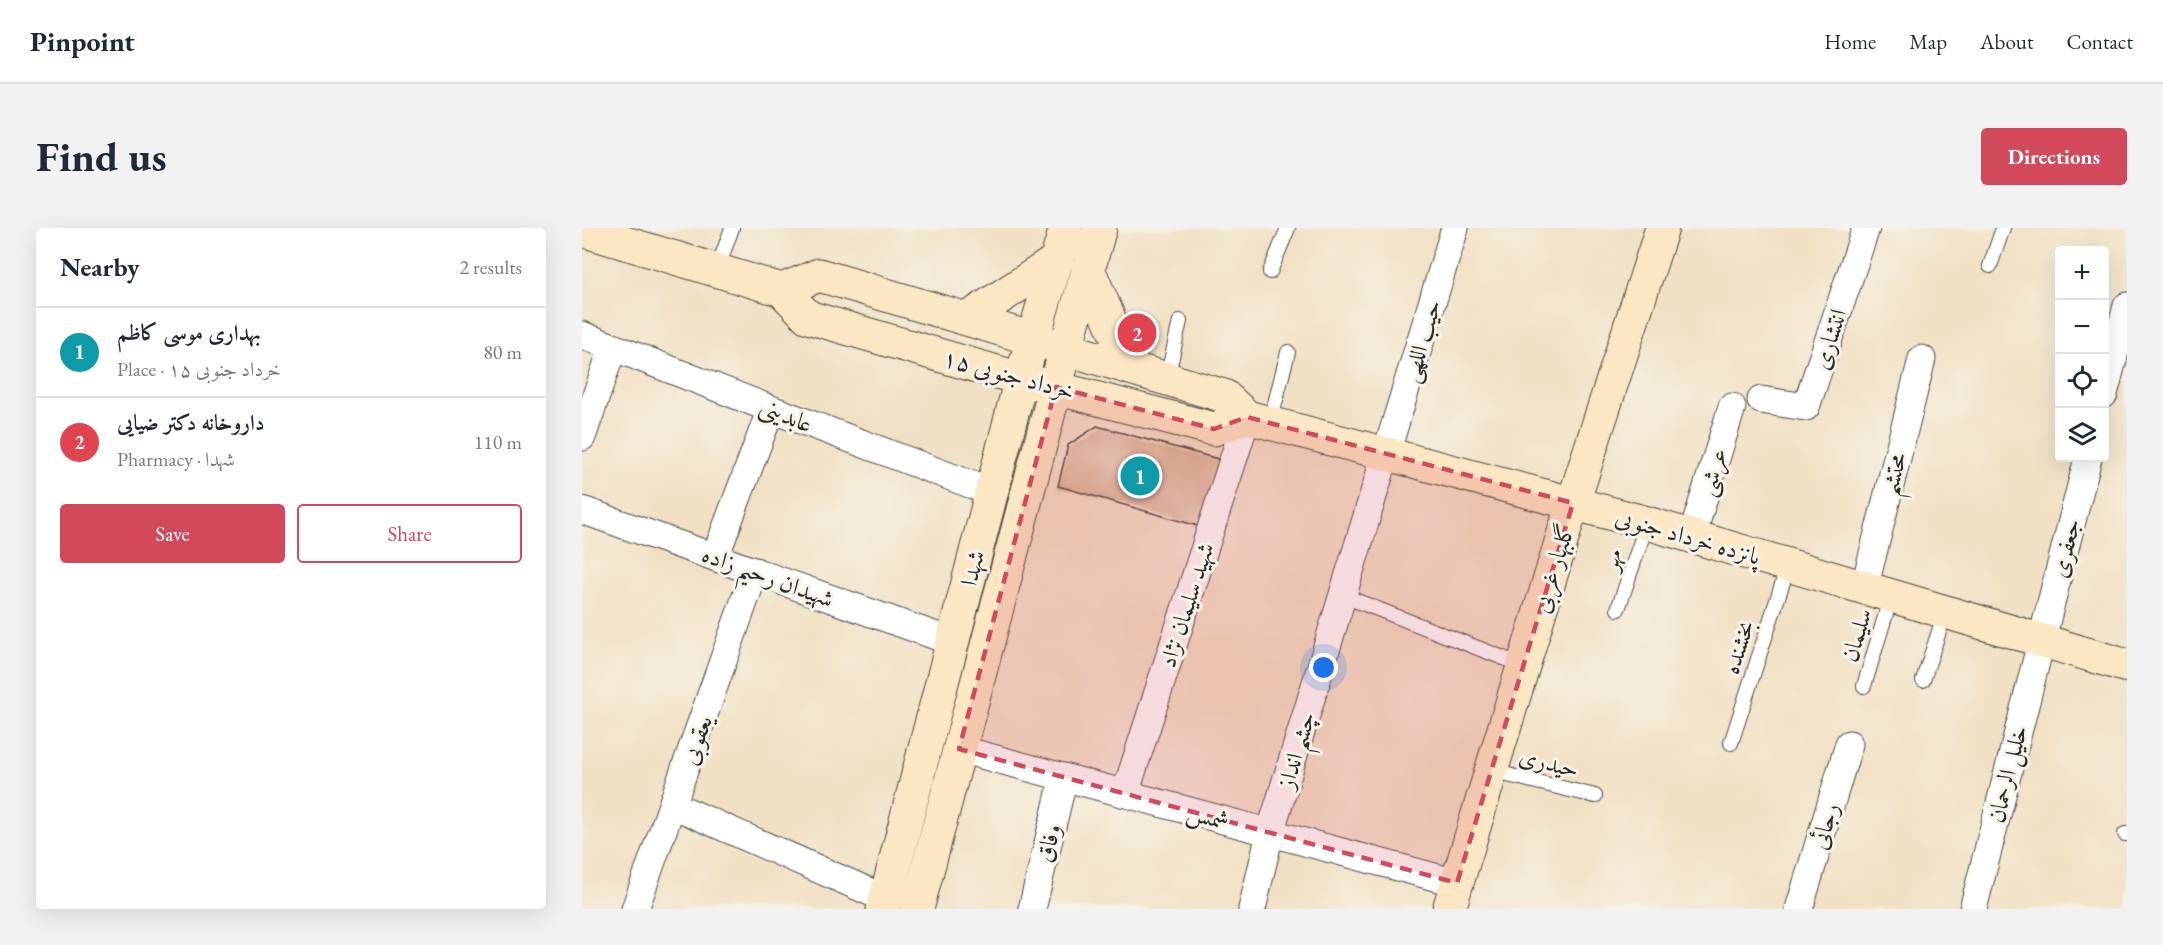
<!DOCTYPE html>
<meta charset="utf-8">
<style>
:root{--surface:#fff;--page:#f2f2f3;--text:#1f2937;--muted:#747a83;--line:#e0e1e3;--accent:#d1495b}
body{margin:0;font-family:"EB Garamond",Amiri,serif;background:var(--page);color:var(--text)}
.controls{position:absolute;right:18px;top:18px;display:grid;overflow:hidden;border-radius:6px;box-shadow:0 6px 24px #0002}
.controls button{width:54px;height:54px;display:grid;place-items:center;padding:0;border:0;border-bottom:2px solid var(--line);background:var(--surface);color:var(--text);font:30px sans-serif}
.you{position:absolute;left:742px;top:440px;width:21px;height:21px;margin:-15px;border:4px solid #fff;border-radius:50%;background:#1a73e8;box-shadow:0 0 0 9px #1a73e833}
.badge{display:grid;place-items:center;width:39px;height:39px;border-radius:50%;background:var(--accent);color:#fff;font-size:20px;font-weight:700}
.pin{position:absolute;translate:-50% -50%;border:3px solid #fff;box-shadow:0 2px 6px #0006}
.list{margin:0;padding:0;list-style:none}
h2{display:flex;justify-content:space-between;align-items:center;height:78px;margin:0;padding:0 24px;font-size:26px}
h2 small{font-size:20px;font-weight:400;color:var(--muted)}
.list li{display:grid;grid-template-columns:39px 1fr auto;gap:18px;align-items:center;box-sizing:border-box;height:90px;padding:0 24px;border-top:2px solid var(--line)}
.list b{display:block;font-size:22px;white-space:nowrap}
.list p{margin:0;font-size:20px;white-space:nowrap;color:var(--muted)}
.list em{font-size:20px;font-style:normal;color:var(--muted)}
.actions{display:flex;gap:12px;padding:18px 24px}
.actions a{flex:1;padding:14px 0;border:2px solid var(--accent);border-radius:6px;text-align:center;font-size:21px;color:var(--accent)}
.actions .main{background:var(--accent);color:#fff}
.icon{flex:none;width:33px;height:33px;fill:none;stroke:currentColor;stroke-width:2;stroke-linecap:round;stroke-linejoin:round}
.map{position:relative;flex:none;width:1545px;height:681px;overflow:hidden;border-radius:6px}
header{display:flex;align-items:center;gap:36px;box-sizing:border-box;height:84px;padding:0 30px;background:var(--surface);border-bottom:2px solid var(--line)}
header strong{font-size:28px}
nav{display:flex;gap:33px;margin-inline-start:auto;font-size:21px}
.intro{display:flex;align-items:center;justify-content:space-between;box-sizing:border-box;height:144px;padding:0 36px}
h1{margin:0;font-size:42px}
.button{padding:15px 27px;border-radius:6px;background:var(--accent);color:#fff;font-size:21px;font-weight:700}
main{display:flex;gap:36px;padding:0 36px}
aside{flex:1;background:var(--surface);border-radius:6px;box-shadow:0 6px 24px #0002}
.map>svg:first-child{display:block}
.building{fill:#d2b28e}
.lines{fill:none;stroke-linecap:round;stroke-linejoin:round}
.lane-casing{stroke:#494642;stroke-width:16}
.street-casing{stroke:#494642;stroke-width:29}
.secondary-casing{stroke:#494642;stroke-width:35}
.lane{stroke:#fff;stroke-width:14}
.street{stroke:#fff;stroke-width:27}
.secondary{stroke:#fbe7c3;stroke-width:33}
.marked{fill:#d1495b;fill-opacity:0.2;stroke:#d1495b;stroke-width:4.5;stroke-dasharray:12 8;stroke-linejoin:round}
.labels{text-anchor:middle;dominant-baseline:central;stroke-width:6;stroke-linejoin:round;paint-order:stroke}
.street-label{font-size:24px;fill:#2b2b2b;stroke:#f7f3e8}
</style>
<header>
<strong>Pinpoint</strong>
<nav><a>Home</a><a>Map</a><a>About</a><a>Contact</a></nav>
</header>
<div class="intro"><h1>Find us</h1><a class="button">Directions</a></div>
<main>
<aside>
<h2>Nearby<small>2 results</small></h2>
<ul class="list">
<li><span class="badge" style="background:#0f9aa8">1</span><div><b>بهداری موسی کاظم</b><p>Place · ۱۵ خرداد جنوبی</p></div><em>80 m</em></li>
<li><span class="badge" style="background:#e0444e">2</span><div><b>داروخانه دکتر ضیایی</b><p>Pharmacy · شهدا</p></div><em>110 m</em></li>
</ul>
<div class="actions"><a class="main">Save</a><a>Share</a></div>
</aside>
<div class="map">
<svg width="1545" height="681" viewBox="0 0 1545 681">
<rect width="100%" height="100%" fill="#f7f3e8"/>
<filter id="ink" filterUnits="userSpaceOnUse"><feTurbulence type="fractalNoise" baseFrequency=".0167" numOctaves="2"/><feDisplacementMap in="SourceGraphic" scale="12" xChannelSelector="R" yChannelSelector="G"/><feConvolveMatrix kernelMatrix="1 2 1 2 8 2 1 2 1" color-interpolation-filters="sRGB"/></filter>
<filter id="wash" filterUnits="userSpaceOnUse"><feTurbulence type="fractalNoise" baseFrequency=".008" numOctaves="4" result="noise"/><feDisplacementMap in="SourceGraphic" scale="24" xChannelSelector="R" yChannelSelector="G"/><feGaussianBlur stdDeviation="1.35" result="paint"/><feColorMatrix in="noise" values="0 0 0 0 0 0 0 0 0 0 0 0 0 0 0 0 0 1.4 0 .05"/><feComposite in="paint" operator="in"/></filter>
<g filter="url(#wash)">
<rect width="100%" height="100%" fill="#f1e0c3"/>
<g id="blocks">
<path class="building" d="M515 198 636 231 641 238 623 300 476 258 486 217Z"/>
</g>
</g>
<g filter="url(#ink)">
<use href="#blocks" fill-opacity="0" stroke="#494642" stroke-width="1.5"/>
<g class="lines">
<defs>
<path id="lane" d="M1408 38 1421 0
M135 42 150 0
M688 44 706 0
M585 151 598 93
M688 195 706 124
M762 368 942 438
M1036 381 1065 295
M1341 452 1363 385
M1282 458 1309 369
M1149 515 1206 338
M909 543 1013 568
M1543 606H1545"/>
<path id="street" d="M0 107 189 181 409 264
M1522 166 1545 78
M1179 172 1224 179 1284 0
M0 209 31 119
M0 282 371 414
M1110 308 1150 179
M133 329 189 181
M1282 361 1340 131
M377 521 875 655
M543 566 665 189
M91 577 304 671
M53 681 173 343
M450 681 482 549
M670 681 688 605 873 0
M1217 681 1267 516
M1391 681 1506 230"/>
<path id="secondary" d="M0 2 200 62 226 89 439 151 632 201 665 189
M507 43 548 140
M200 62 237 47 642 168 665 189 1065 295 1545 438
M385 91 475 32
M301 681 439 151 484 0
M335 681 484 120 518 0
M867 681 991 275 1080 0"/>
</defs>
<use href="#lane" class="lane-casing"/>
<use href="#street" class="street-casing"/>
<use href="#secondary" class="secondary-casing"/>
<use href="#lane" class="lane"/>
<use href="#street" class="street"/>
<use href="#secondary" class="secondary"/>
</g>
</g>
<path class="marked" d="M474 159 632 201 665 189 991 275 875 655 377 521Z"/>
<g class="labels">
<g class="street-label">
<text transform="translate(1247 111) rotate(-72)">انتشاری</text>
<text transform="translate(839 113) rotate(-73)">حیب اللهی</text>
<text transform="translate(427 146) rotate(15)">۱۵ خرداد جنوبی</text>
<text transform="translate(204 187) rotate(21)">عابدینی</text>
<text transform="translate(1130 244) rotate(-73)">عرشی</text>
<text transform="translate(1311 246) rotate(-76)">محتشم</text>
<text transform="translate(1106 308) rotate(16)">پانزده خرداد جنوبی</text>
<text transform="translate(1483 320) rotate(-76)">جعفری</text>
<text transform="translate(1029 331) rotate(-71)">مهر</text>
<text transform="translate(390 340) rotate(-76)">شهدا</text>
<text transform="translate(971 340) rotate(-73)">گلبهار غربی</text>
<text transform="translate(186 348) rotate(20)">شهیدان رحیم زاده</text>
<text transform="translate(604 377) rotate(-72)">شهید سلیمان نژاد</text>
<text transform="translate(1274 407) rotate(-73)">سلیمان</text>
<text transform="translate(1156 419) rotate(-72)">بخشنده</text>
<text transform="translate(114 512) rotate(-71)">یعقوبی</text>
<text transform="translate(714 522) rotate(-73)">چشم انداز</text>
<text transform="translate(967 534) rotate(14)">حیدری</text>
<text transform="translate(1425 546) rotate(-76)">خلیل الرحمان</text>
<text transform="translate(626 588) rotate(15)">شمس</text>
<text transform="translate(1242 598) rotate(-73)">رجائی</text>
<text transform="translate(466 615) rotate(-76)">وفاق</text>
</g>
</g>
</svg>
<div class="controls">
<button>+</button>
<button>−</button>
<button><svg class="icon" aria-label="locate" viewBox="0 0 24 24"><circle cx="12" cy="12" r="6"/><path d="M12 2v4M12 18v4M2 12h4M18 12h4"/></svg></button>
<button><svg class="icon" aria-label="layers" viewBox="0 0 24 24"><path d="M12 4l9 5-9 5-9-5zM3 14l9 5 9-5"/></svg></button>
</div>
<div class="you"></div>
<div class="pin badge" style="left:558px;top:248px;background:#0f9aa8">1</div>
<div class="pin badge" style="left:555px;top:105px;background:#e0444e">2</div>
</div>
</main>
